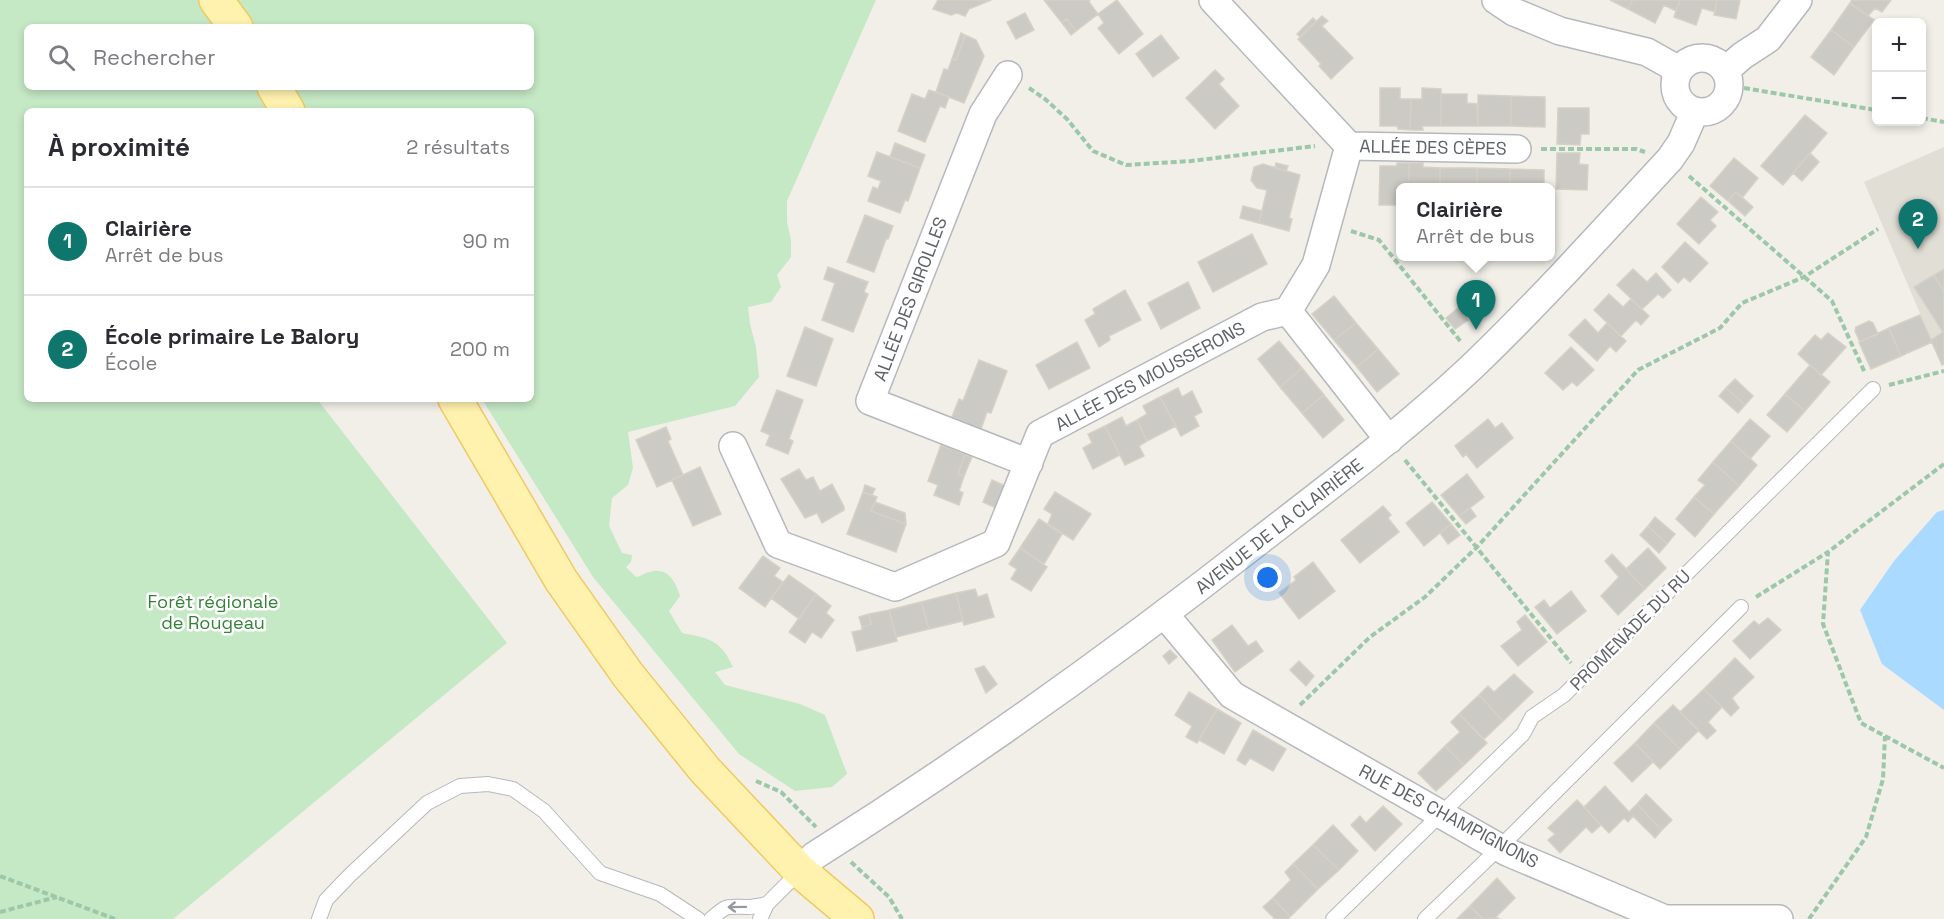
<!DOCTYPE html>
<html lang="fr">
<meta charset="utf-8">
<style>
:root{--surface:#fff;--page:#f7f7f7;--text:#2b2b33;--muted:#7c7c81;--line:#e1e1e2;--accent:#0f766e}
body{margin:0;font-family:"Space Grotesk",sans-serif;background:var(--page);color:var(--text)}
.controls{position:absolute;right:18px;top:18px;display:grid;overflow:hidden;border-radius:9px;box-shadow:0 3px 9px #0003}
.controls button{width:54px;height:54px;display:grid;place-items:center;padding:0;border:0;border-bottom:2px solid var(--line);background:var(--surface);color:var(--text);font:30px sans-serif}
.you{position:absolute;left:1268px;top:578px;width:21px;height:21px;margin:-15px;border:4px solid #fff;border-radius:50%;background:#1a73e8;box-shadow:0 0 0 9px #1a73e833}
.badge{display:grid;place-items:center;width:39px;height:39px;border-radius:50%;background:var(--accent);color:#fff;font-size:20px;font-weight:700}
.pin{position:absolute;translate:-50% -50px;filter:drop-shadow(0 2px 3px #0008)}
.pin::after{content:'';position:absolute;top:32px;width:21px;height:18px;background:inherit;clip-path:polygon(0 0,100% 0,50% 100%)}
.popup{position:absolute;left:1396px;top:183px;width:159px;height:78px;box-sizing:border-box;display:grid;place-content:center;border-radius:9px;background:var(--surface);filter:drop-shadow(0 2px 4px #0005);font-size:20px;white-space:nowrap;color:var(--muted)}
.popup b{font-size:22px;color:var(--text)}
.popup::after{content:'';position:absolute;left:50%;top:100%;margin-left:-12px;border:12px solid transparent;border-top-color:var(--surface)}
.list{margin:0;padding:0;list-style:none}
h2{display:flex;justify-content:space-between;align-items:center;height:78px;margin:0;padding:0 24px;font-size:26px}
h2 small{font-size:20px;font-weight:400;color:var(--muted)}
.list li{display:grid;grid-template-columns:39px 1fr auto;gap:18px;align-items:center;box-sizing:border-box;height:108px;padding:0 24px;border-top:2px solid var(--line)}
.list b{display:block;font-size:22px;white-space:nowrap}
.list p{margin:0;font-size:20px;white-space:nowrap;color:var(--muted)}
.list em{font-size:20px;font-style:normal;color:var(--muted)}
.icon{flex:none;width:33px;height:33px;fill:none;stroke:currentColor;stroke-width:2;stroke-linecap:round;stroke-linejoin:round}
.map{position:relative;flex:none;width:1944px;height:919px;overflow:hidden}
.search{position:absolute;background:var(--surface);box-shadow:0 3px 9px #0003;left:24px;top:24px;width:510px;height:66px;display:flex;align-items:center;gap:15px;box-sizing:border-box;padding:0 21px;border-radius:9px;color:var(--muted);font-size:22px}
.panel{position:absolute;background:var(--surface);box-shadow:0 3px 9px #0003;left:24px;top:108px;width:510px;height:294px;border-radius:9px}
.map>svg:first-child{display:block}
.education{fill:#e1ded6}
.green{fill:#c5e8c5;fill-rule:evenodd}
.water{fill:#aadaff}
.building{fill:#cccac5;stroke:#d6d1c6;stroke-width:1.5}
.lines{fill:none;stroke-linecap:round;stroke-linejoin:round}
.lane-casing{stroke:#b5b8bc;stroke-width:16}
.street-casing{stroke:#b5b8bc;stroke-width:30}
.primary-casing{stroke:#f2c960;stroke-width:36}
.path{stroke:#9cc7a9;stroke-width:4;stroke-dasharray:6 3;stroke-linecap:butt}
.lane{stroke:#fff;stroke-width:14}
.street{stroke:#fff;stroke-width:27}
.primary{stroke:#fff2af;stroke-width:33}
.oneway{stroke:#979a9d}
.labels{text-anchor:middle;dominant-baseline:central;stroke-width:5;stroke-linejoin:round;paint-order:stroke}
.street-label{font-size:18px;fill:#5f6368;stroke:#fff}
.park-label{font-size:18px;fill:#348238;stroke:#fff}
</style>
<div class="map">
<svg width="1944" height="919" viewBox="0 0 1944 919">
<rect width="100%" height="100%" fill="#f1efe8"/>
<path class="education" d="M1944 147V364L1942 365 1864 182Z"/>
<path class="green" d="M0 0H876L787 201V222L791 240V257L777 275 781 287 771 302 748 307 750 324 756 347 759 377 735 406 628 432 633 468 628 485 612 498 609 526 622 553 632 555 631 562 626 567 636 577C642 576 644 573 650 572 668 566 676 583 680 596L669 611 682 633C709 638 721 640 733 667L715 672 725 685 800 704 825 715 847 774 832 787 795 791 739 754 593 577 482 399H531V111H27V399H317L507 643 173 919H0ZM27 27H531V87H27Z"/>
<path class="water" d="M1944 510V710L1882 664 1860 610 1894 561 1937 512Z"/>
<path class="building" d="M938 0H991L969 9 965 16 957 13 951 15 933 9Z
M1044 0H1090L1089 2 1098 14 1076 31 1067 19 1062 23Z
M1117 0 1143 34 1119 54 1098 28 1104 23 1098 14Z
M1610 0H1633L1628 9Z
M1633 0H1680L1676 11 1664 5 1655 23 1628 9Z
M1680 0H1717L1715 12 1702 8 1696 25 1674 17Z
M1717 0H1740L1736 19 1714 15Z
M1852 0H1891L1882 12 1875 8 1868 16 1850 3Z
M1850 3 1874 20 1854 47 1831 30Z
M1025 13 1034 30 1016 39 1007 22Z
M1322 16 1328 21 1322 26 1353 58 1331 79 1319 66 1321 64 1298 39Z
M1313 18 1316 21 1300 37 1297 34Z
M1067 19 1076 31 1071 35 1062 23Z
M1831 30 1854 47 1834 75 1811 57Z
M961 33 965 35 956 60 952 59Z
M965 35 976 40 984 56 964 103 936 92 944 69 948 70 952 59 956 60Z
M1161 35 1179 58 1153 77 1136 54Z
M1215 70 1224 79 1219 84 1239 106 1215 129 1186 98Z
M1380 88H1400V99H1411L1410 130 1398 129 1397 126H1380Z
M1422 88 1441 89V126H1422L1423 130H1410L1411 99H1422Z
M929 90 949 97 945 108 940 106 925 142 898 131 912 94 925 99Z
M1441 94H1467V103L1477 104 1478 126H1441Z
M1478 95 1511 96V126H1478Z
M1511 96 1545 97V127L1511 126Z
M1558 108H1589V134H1581L1580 145 1557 144Z
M1805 115 1827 133 1783 185 1761 166Z
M895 143 925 155 920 168 890 157Z
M877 152 920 168 908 201 905 200 900 213 868 201 873 187 878 189 881 181 868 176Z
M1557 153H1580L1579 164 1588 165 1587 190 1556 189Z
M1810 153 1819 162 1802 181 1793 173Z
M1734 158 1758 178 1742 198 1736 192 1728 201 1710 186Z
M1276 163 1288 166 1286 171 1275 168Z
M1397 163H1409V188H1401V194H1398V205H1379L1380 166H1397Z
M1409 163H1423V167L1440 168V188H1409Z
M1263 164 1300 175 1289 218 1292 219 1289 231 1259 223 1267 190 1257 188 1251 180 1254 167Z
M1440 168H1477V188H1440Z
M1477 168 1510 169V188H1477Z
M1510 169 1544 170V188H1510Z
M1736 192 1753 207 1745 216 1728 201Z
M1701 197 1718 212 1710 220 1716 226 1699 244 1677 224Z
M1243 206 1262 211 1259 223 1240 218Z
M865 215 893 226 888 239H886L874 272 847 262Z
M1252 234 1267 264 1213 292 1198 262Z
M1685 242 1708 263 1690 282 1684 277 1678 283 1662 267Z
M828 267 868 282 864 292 868 294 853 332 822 320 835 283 824 279Z
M1633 269 1647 282 1656 273 1671 290 1663 298 1658 294 1642 309 1617 285Z
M1944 269V292L1934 275Z
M1934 275 1944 292V364L1942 365 1931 340 1943 332 1914 287Z
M1188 282 1200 308 1161 329 1148 303Z
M1125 290 1141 320 1109 336 1110 340 1099 347 1085 320 1095 314 1093 309Z
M1609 294 1623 307 1631 299 1649 316 1641 325 1636 320 1621 336 1594 310Z
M1334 296 1356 323 1334 340 1312 314Z
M1458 308 1468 320 1455 329 1446 318Z
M1920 315 1932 342 1901 356 1889 328Z
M1585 319 1598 333 1607 323 1626 341 1616 352 1610 346 1597 361 1569 335Z
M1869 321 1873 323 1878 334 1860 342 1855 331 1856 327Z
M1356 323 1378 349 1357 367 1334 340Z
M805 327 833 339 816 386 787 376Z
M1889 328 1901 356 1871 369 1859 342Z
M1828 333 1846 347 1821 375 1798 354 1815 335 1821 340Z
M1279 341 1302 368 1280 387 1258 359Z
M1077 342 1090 368 1049 389 1036 365Z
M1571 347 1594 370 1577 386 1572 382 1563 390 1545 373Z
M1378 349 1399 374 1377 392 1357 367Z
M979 360 1007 371 991 413 987 412 981 429 952 417 959 399 963 401Z
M1810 365 1830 382 1805 411 1785 394Z
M1302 368 1324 395 1302 413 1280 387Z
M1735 379 1753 396 1745 405 1726 388Z
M1178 388 1182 397 1192 391 1202 412 1194 416 1199 426 1181 436 1160 397Z
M1726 388 1745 405 1738 413 1719 396Z
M777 390 803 400 789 439 793 441 788 454 766 445 770 435 761 431Z
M1785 394 1805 411 1787 432 1767 415Z
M1324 395 1344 420 1323 438 1302 413Z
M1160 397 1176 426 1147 441 1137 420 1147 414 1143 406Z
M1122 417 1126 426 1137 420 1147 441 1139 446 1144 456 1125 465 1105 426Z
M1488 419 1495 428 1502 423 1513 438 1477 468 1466 454 1463 457 1455 446Z
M1750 419 1770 436 1750 459 1731 441Z
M1105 426 1120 455 1093 469 1083 448 1092 443 1088 434Z
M666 427 671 439 668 441 683 475 657 487 636 440Z
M1731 441 1757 465 1739 486 1713 462Z
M941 445 965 454 958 474 964 476 959 491 963 493 959 505 934 495 938 485 928 481Z
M965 454 972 457 964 476 958 474Z
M1713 462 1739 486 1714 514 1694 497 1705 485 1698 480Z
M700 467 721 514 693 526 672 480Z
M799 469 806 480 813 477 820 491 832 484 844 507V510L822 523 817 513 805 518 781 479Z
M1467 474 1484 497 1459 516 1441 495Z
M992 480 1005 486 996 508 983 502Z
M865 485 875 489 872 495 863 492Z
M863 492 877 497 871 511 906 524 896 552 847 534Z
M1055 492 1091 514 1073 540 1048 524 1052 514 1044 509Z
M1694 497 1714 514 1695 537 1676 519Z
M875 502 905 513 906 524 871 511Z
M1432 502 1451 524 1424 546 1406 523Z
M1383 506 1391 515 1388 518 1399 532 1360 563 1341 540Z
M1470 508 1476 516 1466 524 1459 516Z
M1655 517 1675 534 1667 544 1648 526Z
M1039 519 1062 534 1044 564 1020 548Z
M1451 524 1460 535 1448 544 1440 533Z
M1648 526 1667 544 1659 553 1640 535Z
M1020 548 1047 567 1031 591 1011 579 1017 569 1009 564Z
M1648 548 1666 568 1645 589 1626 569Z
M1612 554 1645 589 1618 615 1601 596 1619 577 1605 561Z
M763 556 780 568 774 576 783 582 765 607 739 588Z
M1313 562 1335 591 1299 619 1279 593 1296 580 1294 577Z
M789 575 816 594 799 619 771 598Z
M975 589 978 597 987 594 994 617 964 625 956 593Z
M1571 591 1586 611 1557 634 1535 607 1544 600 1550 608Z
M956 593 963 621 929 629 921 602Z
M816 594 831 606 826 613 834 620 821 638 812 632 805 643 789 632Z
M921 602 929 629 896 637 889 610Z
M889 610 897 641 857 651 852 632 862 630V627L871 624 869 614Z
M869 614 871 624 862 627 859 617Z
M1525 615 1547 642 1518 666 1501 646 1522 630 1517 622Z
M1768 618 1781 630 1750 659 1733 641 1754 621 1759 625Z
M1232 625 1248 646 1256 641 1263 651 1235 672 1212 640Z
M1170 650 1177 657 1169 664 1163 656Z
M1735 658 1754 677 1732 698 1739 708 1731 716 1704 689Z
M1299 661 1314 676 1306 686 1290 670Z
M984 666 997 684 986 693 975 669Z
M1514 674 1533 692 1503 721 1479 695 1488 686 1494 692Z
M1704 689 1722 707 1708 722 1716 731 1707 739 1680 712Z
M1189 692 1217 709 1197 743 1186 737 1192 726 1175 715Z
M1479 695 1503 721 1484 739 1459 714Z
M1673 705 1699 730 1680 749 1654 723Z
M1217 709 1241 723 1224 754 1199 740Z
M1459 714 1487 743 1464 765 1445 746 1460 732 1451 722Z
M1654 723 1680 749 1660 769 1635 743Z
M1253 730 1286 749 1273 771 1250 758 1245 765 1237 760Z
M1635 743 1653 762 1632 782 1614 763Z
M1445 746 1464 765 1436 791 1418 773Z
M1605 786 1629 812 1637 804 1662 830 1655 838 1633 816 1628 822 1624 818 1609 833 1584 807Z
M1646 794 1672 820 1662 830 1637 804Z
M1577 800 1601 825 1592 833 1586 827 1560 853 1548 840 1555 834 1548 828Z
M1383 806 1402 824 1375 851 1351 825 1360 816 1366 823Z
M1333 825 1358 851 1339 870 1313 845Z
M1313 845 1339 870 1318 889 1293 864Z
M1293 864 1318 889 1290 917 1273 898 1291 880 1285 872Z
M1497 878 1515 898 1496 917 1499 919H1483L1470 906Z
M1273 898 1290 917 1288 919H1275L1263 907Z
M1470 906 1483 919H1457Z"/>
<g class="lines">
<defs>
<path id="lane" d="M319 919 326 900 350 875 427 803 460 786 488 784 513 789 544 811 600 873 660 894 698 919
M711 919C728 904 726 907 747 907 754 907 761 905 767 904
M760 919 767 904 800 871
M1333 919 1523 734 1532 717 1564 695 1873 389
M1425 919 1500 847 1741 607"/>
<path id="street" d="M1213 0 1349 146 1316 265 1288 311 1389 440
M1496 0 1514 12 1560 31 1647 52 1679 70
M1675 85a27 27 0 1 1 54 0a27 27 0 1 1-54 0Z
M1725 71 1742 56 1768 39 1798 0
M1008 75 983 114 870 401 1029 463
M1349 146 1517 149
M733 446 778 544 895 587 996 543 1040 434 1262 317 1288 311
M1165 615 1232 695 1507 852 1665 919H1779
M800 871 814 856C968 759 1116 653 1259 541 1334 483 1410 426 1478 361 1545 296 1607 227 1670 159L1681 143 1695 111"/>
<path id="primary" d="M216 0 236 27
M274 87 288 111
M455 399 561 580 628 675 705 770 800 871 857 919"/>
</defs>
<use href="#lane" class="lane-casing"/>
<use href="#street" class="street-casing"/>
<use href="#primary" class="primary-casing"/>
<path class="path" d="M1029 88 1045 99 1067 119 1093 151 1126 165 1191 161 1315 146
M1744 88 1876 110
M1922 118 1944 122
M1541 149H1636L1645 152
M1689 176 1832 301 1865 373
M1351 231 1379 240 1461 342
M1889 385 1944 371
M1405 460 1571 663
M1944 464 1828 552 1823 624 1861 723 1944 768
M1756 597 1828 552
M1300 705 1370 637 1425 597 1477 547 1638 370 1720 328 1742 303 1804 277 1878 229
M756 781 781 792 816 827
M851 862 889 897 902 919
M0 876 115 919
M0 912 57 897
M1809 919 1866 837 1883 779 1885 736"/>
<use href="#lane" class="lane"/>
<use href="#street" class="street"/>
<use href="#primary" class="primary"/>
</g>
<defs><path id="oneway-shaft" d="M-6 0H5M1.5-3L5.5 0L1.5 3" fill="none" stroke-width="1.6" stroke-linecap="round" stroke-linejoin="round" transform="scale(1.5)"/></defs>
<use class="oneway" href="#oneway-shaft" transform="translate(737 907) rotate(179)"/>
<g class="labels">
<g class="street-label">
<text transform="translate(1433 147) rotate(1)">ALLÉE DES CÈPES</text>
<text transform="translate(910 299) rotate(-69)">ALLÉE DES GIROLLES</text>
<text transform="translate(1150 376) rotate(-28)">ALLÉE DES MOUSSERONS</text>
<text transform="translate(1279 526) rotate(-38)">AVENUE DE LA CLAIRIÈRE</text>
<text transform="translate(1630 630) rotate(-45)">PROMENADE DU RU</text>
<text transform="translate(1449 816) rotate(28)">RUE DES CHAMPIGNONS</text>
</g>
<g class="park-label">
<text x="213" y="601">Forêt régionale<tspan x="213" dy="21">de Rougeau</tspan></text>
</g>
</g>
</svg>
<div class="controls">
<button>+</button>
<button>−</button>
</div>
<div class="you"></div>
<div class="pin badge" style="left:1476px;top:330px">1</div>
<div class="popup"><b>Clairière</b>Arrêt de bus</div>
<div class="pin badge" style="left:1918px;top:249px">2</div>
<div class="search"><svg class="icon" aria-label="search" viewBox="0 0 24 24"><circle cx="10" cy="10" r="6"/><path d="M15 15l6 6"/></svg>Rechercher</div>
<section class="panel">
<h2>À proximité<small>2 résultats</small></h2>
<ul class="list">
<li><span class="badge">1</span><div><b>Clairière</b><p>Arrêt de bus</p></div><em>90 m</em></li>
<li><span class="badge">2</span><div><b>École primaire Le Balory</b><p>École</p></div><em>200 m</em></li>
</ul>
</section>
</div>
